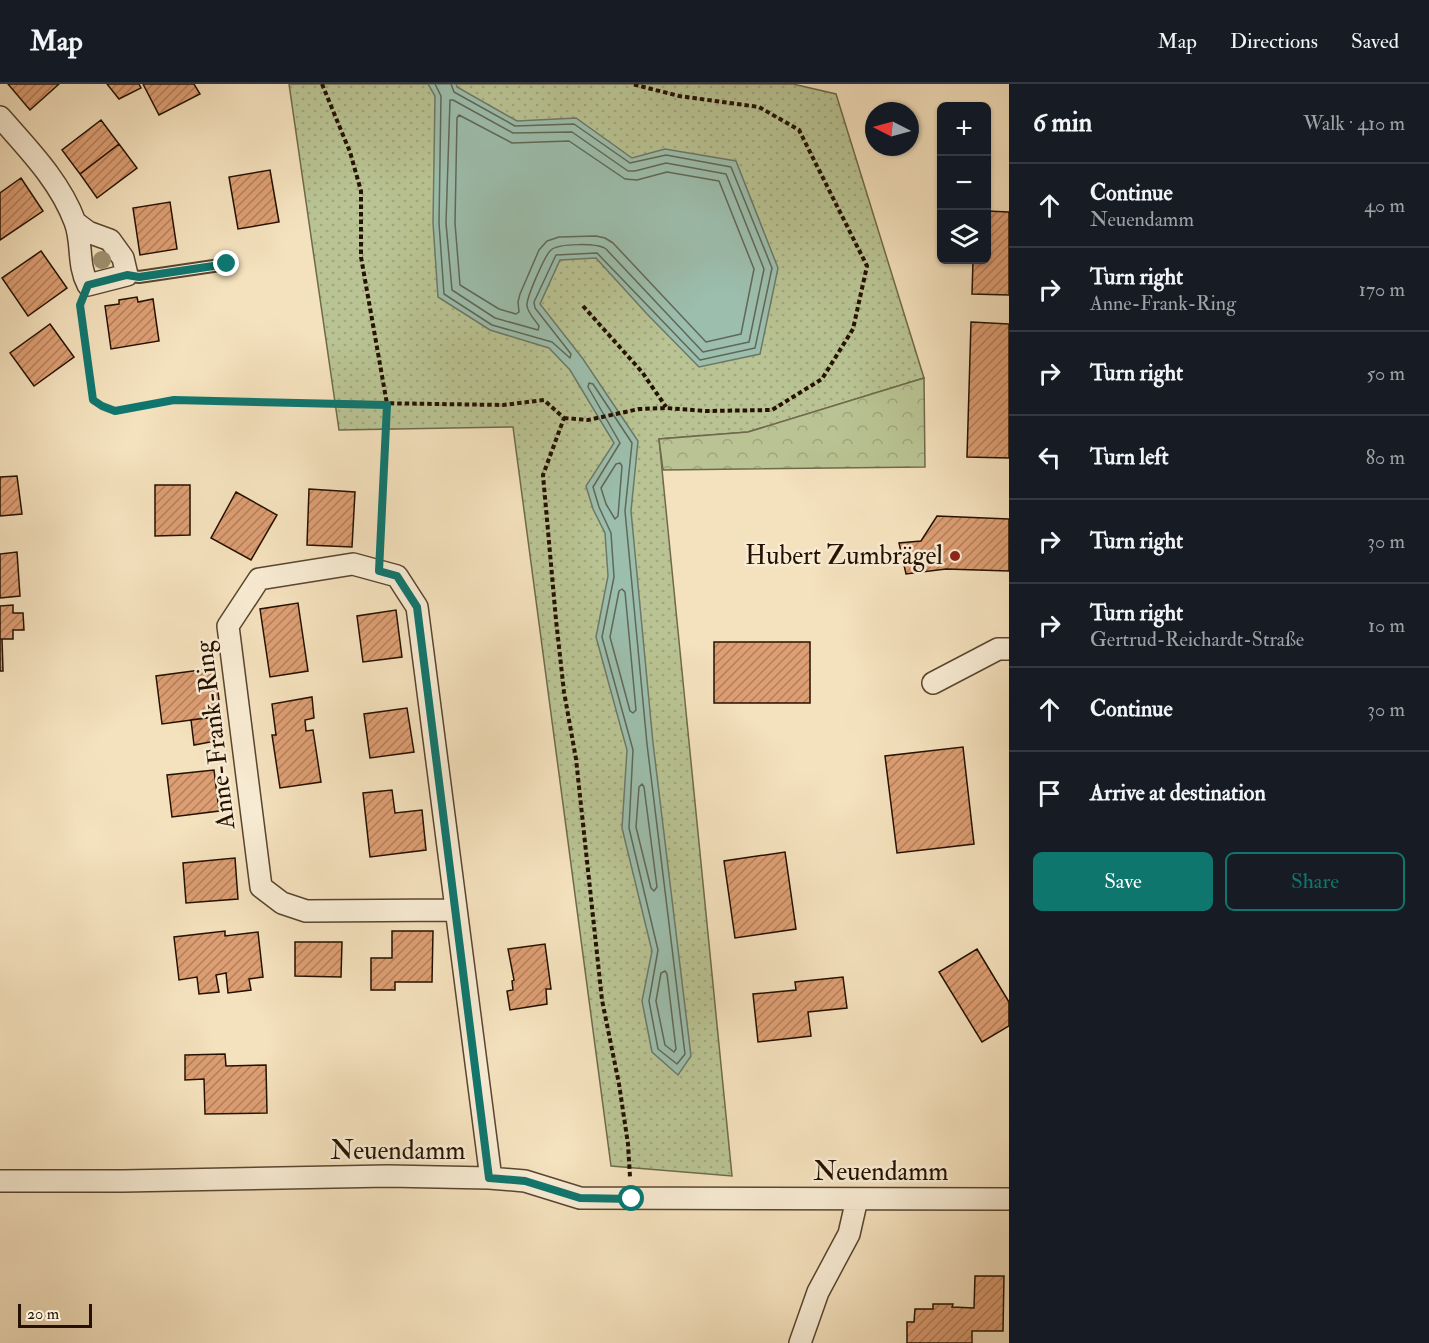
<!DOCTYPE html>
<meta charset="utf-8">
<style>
:root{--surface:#171b24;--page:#20242c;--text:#f1f3f6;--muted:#9ea1a6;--line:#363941;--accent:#0f766e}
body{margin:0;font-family:"IM FELL Double Pica",serif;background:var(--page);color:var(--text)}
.controls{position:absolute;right:18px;top:18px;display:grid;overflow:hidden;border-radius:9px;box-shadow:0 2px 4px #0004}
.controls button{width:54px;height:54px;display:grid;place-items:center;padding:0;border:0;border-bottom:2px solid var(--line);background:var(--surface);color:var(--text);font:30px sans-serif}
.compass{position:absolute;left:865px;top:18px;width:54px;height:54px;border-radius:50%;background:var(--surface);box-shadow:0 2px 4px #0004;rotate:276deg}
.scale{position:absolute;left:18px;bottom:15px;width:74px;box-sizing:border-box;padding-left:6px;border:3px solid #251100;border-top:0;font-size:16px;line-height:21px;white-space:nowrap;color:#251100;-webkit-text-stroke:4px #f8ecd4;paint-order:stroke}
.stop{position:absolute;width:18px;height:18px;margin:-14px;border:4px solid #0f766e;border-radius:50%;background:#fff}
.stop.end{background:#0f766e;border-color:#fff;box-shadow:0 2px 6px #0008}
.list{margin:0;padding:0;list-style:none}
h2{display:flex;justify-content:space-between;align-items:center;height:78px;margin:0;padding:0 24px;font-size:26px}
h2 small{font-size:20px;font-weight:400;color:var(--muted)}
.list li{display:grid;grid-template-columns:39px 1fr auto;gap:18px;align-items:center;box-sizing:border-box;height:84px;padding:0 24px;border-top:2px solid var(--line)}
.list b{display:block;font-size:22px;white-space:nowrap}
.list p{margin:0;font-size:20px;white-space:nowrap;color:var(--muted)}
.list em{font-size:20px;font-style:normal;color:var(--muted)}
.actions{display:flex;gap:12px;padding:18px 24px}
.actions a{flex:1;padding:14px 0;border:2px solid var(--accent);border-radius:9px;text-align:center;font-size:21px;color:var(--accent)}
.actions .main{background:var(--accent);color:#fff}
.icon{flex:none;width:33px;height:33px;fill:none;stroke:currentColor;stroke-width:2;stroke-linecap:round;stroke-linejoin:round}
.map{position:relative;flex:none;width:1009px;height:1259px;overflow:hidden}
header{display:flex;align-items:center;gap:36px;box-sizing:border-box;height:84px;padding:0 30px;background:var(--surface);border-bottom:2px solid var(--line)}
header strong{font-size:28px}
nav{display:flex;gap:33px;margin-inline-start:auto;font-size:21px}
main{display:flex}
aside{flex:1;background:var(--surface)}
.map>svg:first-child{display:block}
.grass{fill:url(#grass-dots);stroke:#6f6a4a;stroke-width:1.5}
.forest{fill:url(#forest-crowns);stroke:#6f6a4a;stroke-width:1.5}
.water{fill:#9cbead;stroke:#6c7968;stroke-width:1.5}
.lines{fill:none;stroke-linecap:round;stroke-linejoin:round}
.shore{stroke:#606856;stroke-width:1.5}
.building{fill:url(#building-hatch);stroke:#251100;stroke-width:1.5}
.lane-casing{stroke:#59452f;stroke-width:14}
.street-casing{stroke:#59452f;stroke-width:24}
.path{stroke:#251100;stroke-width:4;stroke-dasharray:4.5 3;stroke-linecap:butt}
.lane{stroke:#f8ecd4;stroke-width:10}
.street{stroke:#f8ecd4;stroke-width:21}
.tree{fill:#9f9171}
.route{stroke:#0f766e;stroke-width:8}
.poi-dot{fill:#8f2418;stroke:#f8ecd4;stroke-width:2}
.labels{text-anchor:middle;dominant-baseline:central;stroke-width:5;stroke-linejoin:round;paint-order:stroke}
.poi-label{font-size:26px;fill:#251100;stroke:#f8ecd4;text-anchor:end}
.street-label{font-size:26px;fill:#251100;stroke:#f8ecd4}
</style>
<header>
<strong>Map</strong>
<nav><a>Map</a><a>Directions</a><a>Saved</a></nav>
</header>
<main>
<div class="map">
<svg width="1009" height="1259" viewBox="0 0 1009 1259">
<defs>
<pattern id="grass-dots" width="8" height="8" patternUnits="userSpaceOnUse" patternTransform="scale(1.5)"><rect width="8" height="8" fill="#b9c393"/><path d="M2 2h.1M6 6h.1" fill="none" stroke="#9fa67d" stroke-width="1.8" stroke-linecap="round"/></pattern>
<pattern id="forest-crowns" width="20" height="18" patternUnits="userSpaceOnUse" patternTransform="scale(1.5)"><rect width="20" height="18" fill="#b9c393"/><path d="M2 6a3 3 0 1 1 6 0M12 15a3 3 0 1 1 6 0" fill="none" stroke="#9fa67d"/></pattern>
<pattern id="building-hatch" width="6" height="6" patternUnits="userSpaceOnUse" patternTransform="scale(1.5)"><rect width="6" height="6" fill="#dd9e73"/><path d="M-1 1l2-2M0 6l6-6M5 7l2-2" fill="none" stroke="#b37f5c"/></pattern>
</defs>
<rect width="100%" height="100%" fill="#f4e1bd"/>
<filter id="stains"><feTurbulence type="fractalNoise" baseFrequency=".00333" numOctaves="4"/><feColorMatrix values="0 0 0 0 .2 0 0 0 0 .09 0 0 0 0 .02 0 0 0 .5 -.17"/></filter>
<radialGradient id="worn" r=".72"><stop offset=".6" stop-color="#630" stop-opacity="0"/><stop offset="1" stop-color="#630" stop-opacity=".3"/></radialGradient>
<path class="grass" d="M289 0H793L836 10 924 294 748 348 659 355 732 1092 611 1082 513 343 339 346Z"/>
<path class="forest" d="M924 294 925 383 663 386 659 355 748 348Z"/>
<path class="water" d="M428 0H456L457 3 517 37 576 34 632 74 665 65 736 77 778 184 760 270 699 283 647 230 596 174 560 176 540 220 583 275 638 357 631 427 653 659 691 972 678 991 652 968 642 917 652 867 622 744 627 666 596 553 608 492 605 449 593 425 586 402 614 359 570 286 549 264 490 246 438 213 433 139 435 12Z"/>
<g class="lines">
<path class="shore" d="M435 0 441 12 439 139 444 210 492 241 552 258 570 274 571 270 535 224 534 218 556 171 597 169 700 276 755 264 772 184 731 83 666 71 630 79 574 40 515 42 454 8 451 0
M450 16H453L513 49 572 48 628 87H635L666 79 726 90 764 185 749 258 703 268 606 165C598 159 559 159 551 166 545 171 526 214 527 222 528 229 535 236 539 242L538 246 495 234 452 206 446 139Z
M459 31 512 59 569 57 625 95 637 96 667 88 719 97 754 185 741 250 706 258 613 159 605 154 596 152 559 153 547 157 539 166 520 210 518 218 519 228 516 230 499 225 460 201 455 139 457 34Z
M589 299 593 300 632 359 625 427 647 660 685 970 677 980 658 965 649 917 658 866 629 744 633 666 602 553 614 493 611 449 599 423 593 403 620 359 588 303Z
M620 379 622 382 618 432 615 435 606 420 601 404 616 380Z
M622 505 625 508 636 626 633 629 630 627 610 553 619 507Z
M642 700 644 703 657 803 654 807 651 804 636 743 639 703Z
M665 887 667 890 676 965 674 968 665 961 656 917 661 889Z"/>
</g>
<path class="building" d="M8 0H59L30 26Z
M107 0H139L141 4 119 15Z
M143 0H194L200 10 159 31Z
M101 36 119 60 80 90 62 66Z
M119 60 137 84 97 114 80 90Z
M270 86 279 138 238 145 229 93Z
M21 94 43 127 0 156V109Z
M170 118 177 165 140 171 133 124Z
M986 127 1009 128V211L972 210 973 176H986Z
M41 167 67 204 28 232 2 194Z
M137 213 138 218 153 215 159 257 111 265 105 222 119 220V216Z
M971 238 1009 240V374L967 373Z
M50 240 74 273 34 302 10 269Z
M17 392 22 430 0 432V393Z
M155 401H190V451L155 452Z
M309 405 355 408 352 463 307 461Z
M236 408 277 431 251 476 211 454Z
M937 432 1009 435V487L946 485 906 490 899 459 921 457Z
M17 468 20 512 0 514V470Z
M298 519 308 587 270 593 260 525Z
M13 521V529H23L24 546H13V555H0V522Z
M396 526 402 573 363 578 357 532Z
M0 555H2L3 587H0Z
M714 558H810V619H714Z
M215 584 221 632 162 640 156 592Z
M312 613 314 634 305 636 306 647 313 646 321 698 280 704 272 651H276L272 620Z
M407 624 414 668 370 674 364 630Z
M212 633 216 657 194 661 191 636Z
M963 663 974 760 897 769 885 672Z
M214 686 219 727 172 733 167 691Z
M392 706 395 729 422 726 426 766 370 773 363 709Z
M785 768 796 845 735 854 724 777Z
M235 774 238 815 186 819 183 779Z
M225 847V852L258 848 263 893 249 895 251 906 228 909 226 889 216 891 219 908 199 910 197 893 179 896 174 853Z
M392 847H433L432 898H395V906H371V874H392Z
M295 858H342L341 893 295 892Z
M545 860 551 905H546L547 920 510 926 507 907 513 906 512 897 514 896 508 865Z
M977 865 1009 918V942L982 958 939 888Z
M843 893 847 924 808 928 811 952 758 958 753 910 796 906 795 898Z
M225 970 226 982 266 981 267 1029 205 1030 204 995 185 996V971Z
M975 1192H1004L1003 1247H972V1259H907V1238H914L915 1225H933V1220H953L952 1223 974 1224Z"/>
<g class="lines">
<defs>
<path id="lane" d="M127 191 139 193 227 180"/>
<path id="street" d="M0 33C28 65 60 97 75 138 83 159 77 180 88 201L127 191 123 174 110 156 88 148 76 139
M933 599 998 565H1009
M456 826 306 827 282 819 261 803 228 542 259 495 353 480 397 492 417 523 490 1087 489 1094
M0 1097H123L388 1092 489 1094 525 1097 580 1114 1009 1115
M800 1259 818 1208 849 1150 857 1115"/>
</defs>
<use href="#lane" class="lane-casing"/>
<use href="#street" class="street-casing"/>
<path class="path" d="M322 0 350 68 361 107V173L387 320 380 463
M81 220 93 316 102 323 115 327 174 316 503 321 544 316 564 334 543 391 556 536 564 608 576 675 602 916 619 1000 628 1060 630 1093
M583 222 642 288 666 323
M564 334 588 336 639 325 666 324 706 327 772 326 822 295 853 245 867 182 799 46 759 23 679 12 632 0"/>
<use href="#lane" class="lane"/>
<use href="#street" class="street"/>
</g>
<circle class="tree" cx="102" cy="176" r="9"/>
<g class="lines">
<path class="route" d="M227 180 139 193 127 191 88 201 80 221 93 316 102 322 115 327 174 316 387 321 379 487 397 492 417 523 489 1094 525 1097 580 1114 632 1115"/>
</g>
<circle class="poi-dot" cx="955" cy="472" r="6"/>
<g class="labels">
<g class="poi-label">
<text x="943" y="472">Hubert Zumbrägel</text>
</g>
<g class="street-label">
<text transform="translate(215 651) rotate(-97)">Anne-Frank-Ring</text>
<text x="398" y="1067">Neuendamm</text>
<text x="881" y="1088">Neuendamm</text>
</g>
</g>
<rect width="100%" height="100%" filter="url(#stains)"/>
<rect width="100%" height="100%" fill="url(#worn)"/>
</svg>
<div class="controls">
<button>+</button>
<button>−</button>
<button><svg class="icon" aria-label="layers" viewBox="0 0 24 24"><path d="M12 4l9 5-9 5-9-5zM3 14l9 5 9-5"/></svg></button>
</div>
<svg class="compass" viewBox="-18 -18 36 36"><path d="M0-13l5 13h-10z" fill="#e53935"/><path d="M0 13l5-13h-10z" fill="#9ea1a6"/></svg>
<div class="scale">20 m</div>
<div class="stop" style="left:632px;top:1115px"></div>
<div class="stop end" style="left:227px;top:180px"></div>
</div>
<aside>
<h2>6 min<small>Walk · 410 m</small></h2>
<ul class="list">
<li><svg class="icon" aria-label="ahead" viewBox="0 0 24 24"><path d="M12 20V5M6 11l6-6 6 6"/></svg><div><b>Continue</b><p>Neuendamm</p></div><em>40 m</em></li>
<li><svg class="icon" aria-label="right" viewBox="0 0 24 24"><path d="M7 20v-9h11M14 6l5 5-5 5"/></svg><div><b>Turn right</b><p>Anne-Frank-Ring</p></div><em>170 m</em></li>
<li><svg class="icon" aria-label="right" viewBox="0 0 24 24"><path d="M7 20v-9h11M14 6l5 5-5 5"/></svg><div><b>Turn right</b></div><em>50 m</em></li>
<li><svg class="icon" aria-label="left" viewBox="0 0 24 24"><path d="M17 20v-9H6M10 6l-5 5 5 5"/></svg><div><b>Turn left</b></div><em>80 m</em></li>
<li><svg class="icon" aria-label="right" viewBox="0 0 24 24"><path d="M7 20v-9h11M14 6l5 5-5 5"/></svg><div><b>Turn right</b></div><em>30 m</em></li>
<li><svg class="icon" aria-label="right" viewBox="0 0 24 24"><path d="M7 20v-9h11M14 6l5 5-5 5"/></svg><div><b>Turn right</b><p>Gertrud-Reichardt-Straße</p></div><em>10 m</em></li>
<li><svg class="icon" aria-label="ahead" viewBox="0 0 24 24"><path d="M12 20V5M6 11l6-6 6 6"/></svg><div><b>Continue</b></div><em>30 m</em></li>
<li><svg class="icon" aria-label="arrive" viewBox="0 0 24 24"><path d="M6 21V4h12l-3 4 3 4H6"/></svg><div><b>Arrive at destination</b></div></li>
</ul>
<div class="actions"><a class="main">Save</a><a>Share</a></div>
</aside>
</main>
